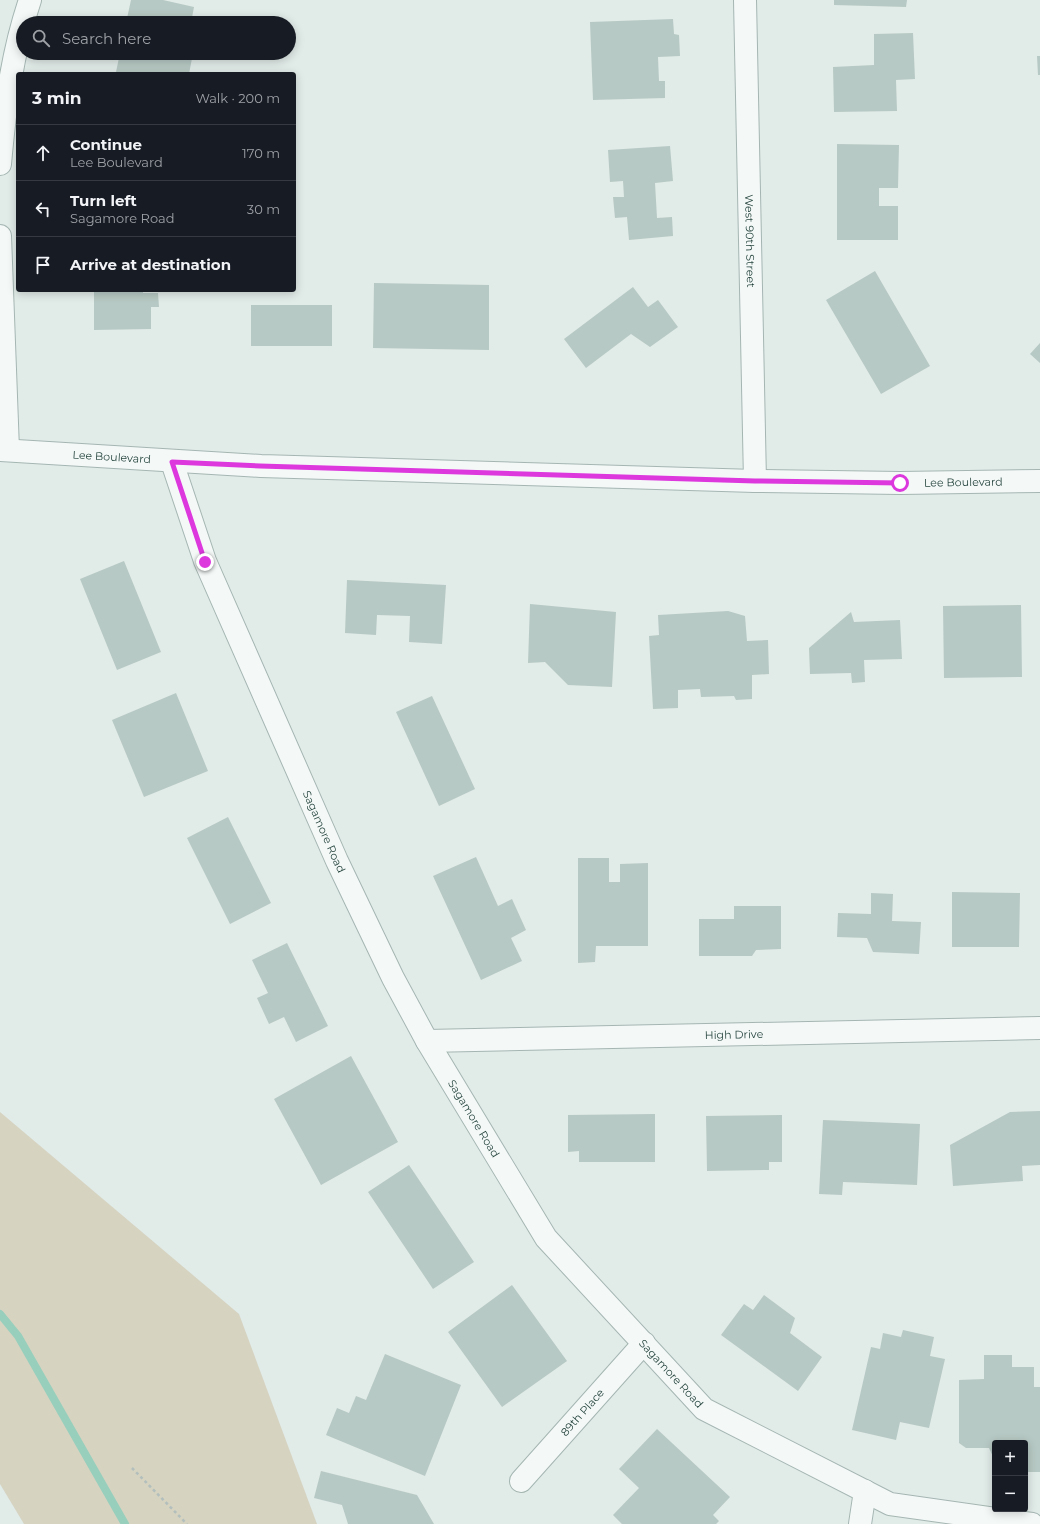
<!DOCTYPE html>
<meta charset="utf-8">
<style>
:root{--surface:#171b24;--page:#20242c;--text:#f1f3f6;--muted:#9ea1a6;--line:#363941}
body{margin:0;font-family:Montserrat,sans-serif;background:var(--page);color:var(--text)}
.controls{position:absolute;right:12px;bottom:12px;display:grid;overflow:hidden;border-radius:4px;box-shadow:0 2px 10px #0003}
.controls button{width:36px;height:36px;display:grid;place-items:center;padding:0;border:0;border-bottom:1px solid var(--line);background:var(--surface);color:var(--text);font:20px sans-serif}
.stop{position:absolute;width:12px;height:12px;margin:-9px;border:3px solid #dc38dd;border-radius:50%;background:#fff}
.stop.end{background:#dc38dd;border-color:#fff;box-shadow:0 1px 4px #0008}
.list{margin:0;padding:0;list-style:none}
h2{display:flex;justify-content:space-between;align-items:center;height:52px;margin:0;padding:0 16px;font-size:17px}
h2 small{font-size:13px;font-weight:400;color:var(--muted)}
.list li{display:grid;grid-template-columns:26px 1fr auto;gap:12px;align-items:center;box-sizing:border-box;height:56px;padding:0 16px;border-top:1px solid var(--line)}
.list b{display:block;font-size:15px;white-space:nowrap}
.list p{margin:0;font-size:13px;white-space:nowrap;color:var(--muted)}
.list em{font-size:13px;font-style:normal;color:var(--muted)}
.icon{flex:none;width:22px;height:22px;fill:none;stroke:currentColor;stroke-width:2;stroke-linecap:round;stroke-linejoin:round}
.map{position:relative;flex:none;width:1040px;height:1524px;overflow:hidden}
.search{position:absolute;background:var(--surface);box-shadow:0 2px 10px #0003;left:16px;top:16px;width:280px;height:44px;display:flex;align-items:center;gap:10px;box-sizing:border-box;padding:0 14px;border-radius:22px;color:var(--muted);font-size:15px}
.panel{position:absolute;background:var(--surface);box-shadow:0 2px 10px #0003;left:16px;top:72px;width:280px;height:220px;border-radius:4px}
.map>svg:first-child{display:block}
.green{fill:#d6d3c1}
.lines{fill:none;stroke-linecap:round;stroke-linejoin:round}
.stream{stroke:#98cfbc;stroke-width:8}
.building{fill:#b7c9c4}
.minor-casing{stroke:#a5b6b2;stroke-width:24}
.tertiary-casing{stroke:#a5b6b2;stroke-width:24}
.path{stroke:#b2bfbc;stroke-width:2.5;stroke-dasharray:3 3;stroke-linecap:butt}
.minor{stroke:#f4f9f8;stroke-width:22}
.tertiary{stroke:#f4f9f8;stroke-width:22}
.route{stroke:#dc38dd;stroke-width:5}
.labels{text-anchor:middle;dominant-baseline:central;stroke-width:3;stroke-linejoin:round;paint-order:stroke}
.street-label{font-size:11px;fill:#27453e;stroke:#f1f8f6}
</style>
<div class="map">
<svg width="1040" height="1524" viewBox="0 0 1040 1524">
<rect width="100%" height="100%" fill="#e1ebe8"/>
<path class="green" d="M0 1112 239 1314 317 1524H24L0 1484Z"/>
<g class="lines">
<path class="stream" d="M0 1314 18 1336 125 1524"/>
</g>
<path class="building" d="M131 0H163L194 7 191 23H126Z
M834 0H907L906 7 834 5Z
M673 19 674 34 679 35 680 56 658 57 659 81H665V98L593 100 590 22Z
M913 33 915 79 896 80 897 111 834 112 833 67 874 65V34Z
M120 53H193L189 74H124L116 72Z
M1037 56H1040V75H1038Z
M837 144 899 145 898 188H879V206H898V240H837Z
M670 146 673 181 655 183 657 218 672 217 673 236 629 240 627 217 615 218 613 197H624L623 181 610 182 608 150Z
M875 271 930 366 881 394 826 300Z
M374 283 489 285V350L373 348Z
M633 287 648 307 658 300 678 327 650 347 631 334 586 368 564 339Z
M94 290H143V293H158L159 307H151V329L94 330Z
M251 305H332V346H251Z
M1040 343V363L1030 354Z
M124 561 161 652 117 670 80 579Z
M347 580 446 585 442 644 409 642 410 616 377 615 376 635 345 633Z
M530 604 616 612 612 687 568 685 545 662 528 663Z
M1021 605 1022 677 944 678 943 606Z
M728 611 745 616 747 641 768 640 769 674 752 675V699L736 700 734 696 701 697 700 689 678 690V708L653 709 649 636 659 635 658 615Z
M851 612 854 622 900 620 902 659 864 660 865 682 852 683 851 673 810 674 809 648Z
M176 693 208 771 144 797 112 720Z
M432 696 475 789 439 806 396 712Z
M228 817 271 903 230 924 187 838Z
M476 857 498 906 512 899 526 930 511 938 522 961 481 980 433 876Z
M578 858H609V882H620V864L648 863V946H596L595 962 578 963Z
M952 892 1020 893 1019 947H952Z
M871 893 893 894 892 921 921 922 919 954 873 952 867 938 837 937 838 913 871 914Z
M734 906H781V949L756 950 752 956H699V919H734Z
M287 943 328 1026 296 1042 284 1017 269 1024 257 998 268 993 252 960Z
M351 1056 398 1142 321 1185 274 1099Z
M1040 1111V1165L1022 1166 1023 1181 953 1186 950 1145 1010 1112Z
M655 1114V1162H579V1151L568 1152V1115Z
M782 1115V1162H769V1170L707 1171 706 1116Z
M823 1120 920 1124 917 1185 843 1182 842 1195 819 1194Z
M409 1165 474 1262 433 1289 368 1192Z
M512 1285 567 1361 502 1407 448 1332Z
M764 1295 795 1318 790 1333 822 1357 798 1391 721 1335 744 1304 753 1310Z
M903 1330 934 1337 930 1356 945 1359 929 1428 900 1422 896 1440 852 1430 871 1347 880 1349 883 1333 901 1337Z
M385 1354 461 1385 425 1476 326 1435 337 1408 349 1413 356 1396 366 1400Z
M984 1355H1012V1367H1034V1387H1040V1472H1025V1443H995V1461L989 1448H966L959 1443V1380L984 1379Z
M657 1429 730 1497 713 1515 719 1521 716 1524H622L613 1515 639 1488 619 1469Z
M321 1471 417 1495 434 1524H348L342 1505 314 1498Z"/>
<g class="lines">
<defs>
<g id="minor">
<path id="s1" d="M745 0 755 481"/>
<path d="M0 164C5 108 12 53 30 0"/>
<path d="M0 236 8 450"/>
<path id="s2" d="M172 462 205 561 337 861 393 978 427 1041 546 1238 704 1409 890 1504 1032 1524"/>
<path id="s3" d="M427 1041 1040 1028"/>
<path id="s4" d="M521 1481 644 1343"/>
<path d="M860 1524 865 1491"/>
</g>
<g id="tertiary">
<path id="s5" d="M0 450 261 466 755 481 900 483 1040 481"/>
</g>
</defs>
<use href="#minor" class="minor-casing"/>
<use href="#tertiary" class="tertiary-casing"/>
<path class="path" d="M132 1468 187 1524"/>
<use href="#minor" class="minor"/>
<use href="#tertiary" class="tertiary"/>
</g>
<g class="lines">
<path class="route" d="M205 562 172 462 260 466 755 481 900 483"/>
</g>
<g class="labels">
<g class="street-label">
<text stroke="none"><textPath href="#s1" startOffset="241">West 90th Street</textPath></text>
<text stroke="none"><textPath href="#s5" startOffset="112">Lee Boulevard</textPath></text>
<text stroke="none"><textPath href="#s5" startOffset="964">Lee Boulevard</textPath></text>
<text stroke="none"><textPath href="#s2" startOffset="400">Sagamore Road</textPath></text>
<text stroke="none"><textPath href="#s3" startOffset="307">High Drive</textPath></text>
<text stroke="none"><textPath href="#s2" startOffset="724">Sagamore Road</textPath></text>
<text stroke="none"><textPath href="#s2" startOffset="1048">Sagamore Road</textPath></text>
<text stroke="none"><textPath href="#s4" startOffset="92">89th Place</textPath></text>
</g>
</g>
</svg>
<div class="controls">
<button>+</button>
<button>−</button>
</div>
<div class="stop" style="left:900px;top:483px"></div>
<div class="stop end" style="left:205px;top:562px"></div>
<div class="search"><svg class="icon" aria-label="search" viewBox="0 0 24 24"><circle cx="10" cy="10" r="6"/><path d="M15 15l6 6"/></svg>Search here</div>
<section class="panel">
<h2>3 min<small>Walk · 200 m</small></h2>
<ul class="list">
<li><svg class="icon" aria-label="ahead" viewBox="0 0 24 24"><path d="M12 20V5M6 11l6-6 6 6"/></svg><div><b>Continue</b><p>Lee Boulevard</p></div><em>170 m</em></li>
<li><svg class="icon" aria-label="left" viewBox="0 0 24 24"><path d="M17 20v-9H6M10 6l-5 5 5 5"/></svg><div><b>Turn left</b><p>Sagamore Road</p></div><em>30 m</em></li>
<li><svg class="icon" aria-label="arrive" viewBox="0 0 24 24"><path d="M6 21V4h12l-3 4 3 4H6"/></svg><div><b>Arrive at destination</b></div></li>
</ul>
</section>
</div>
